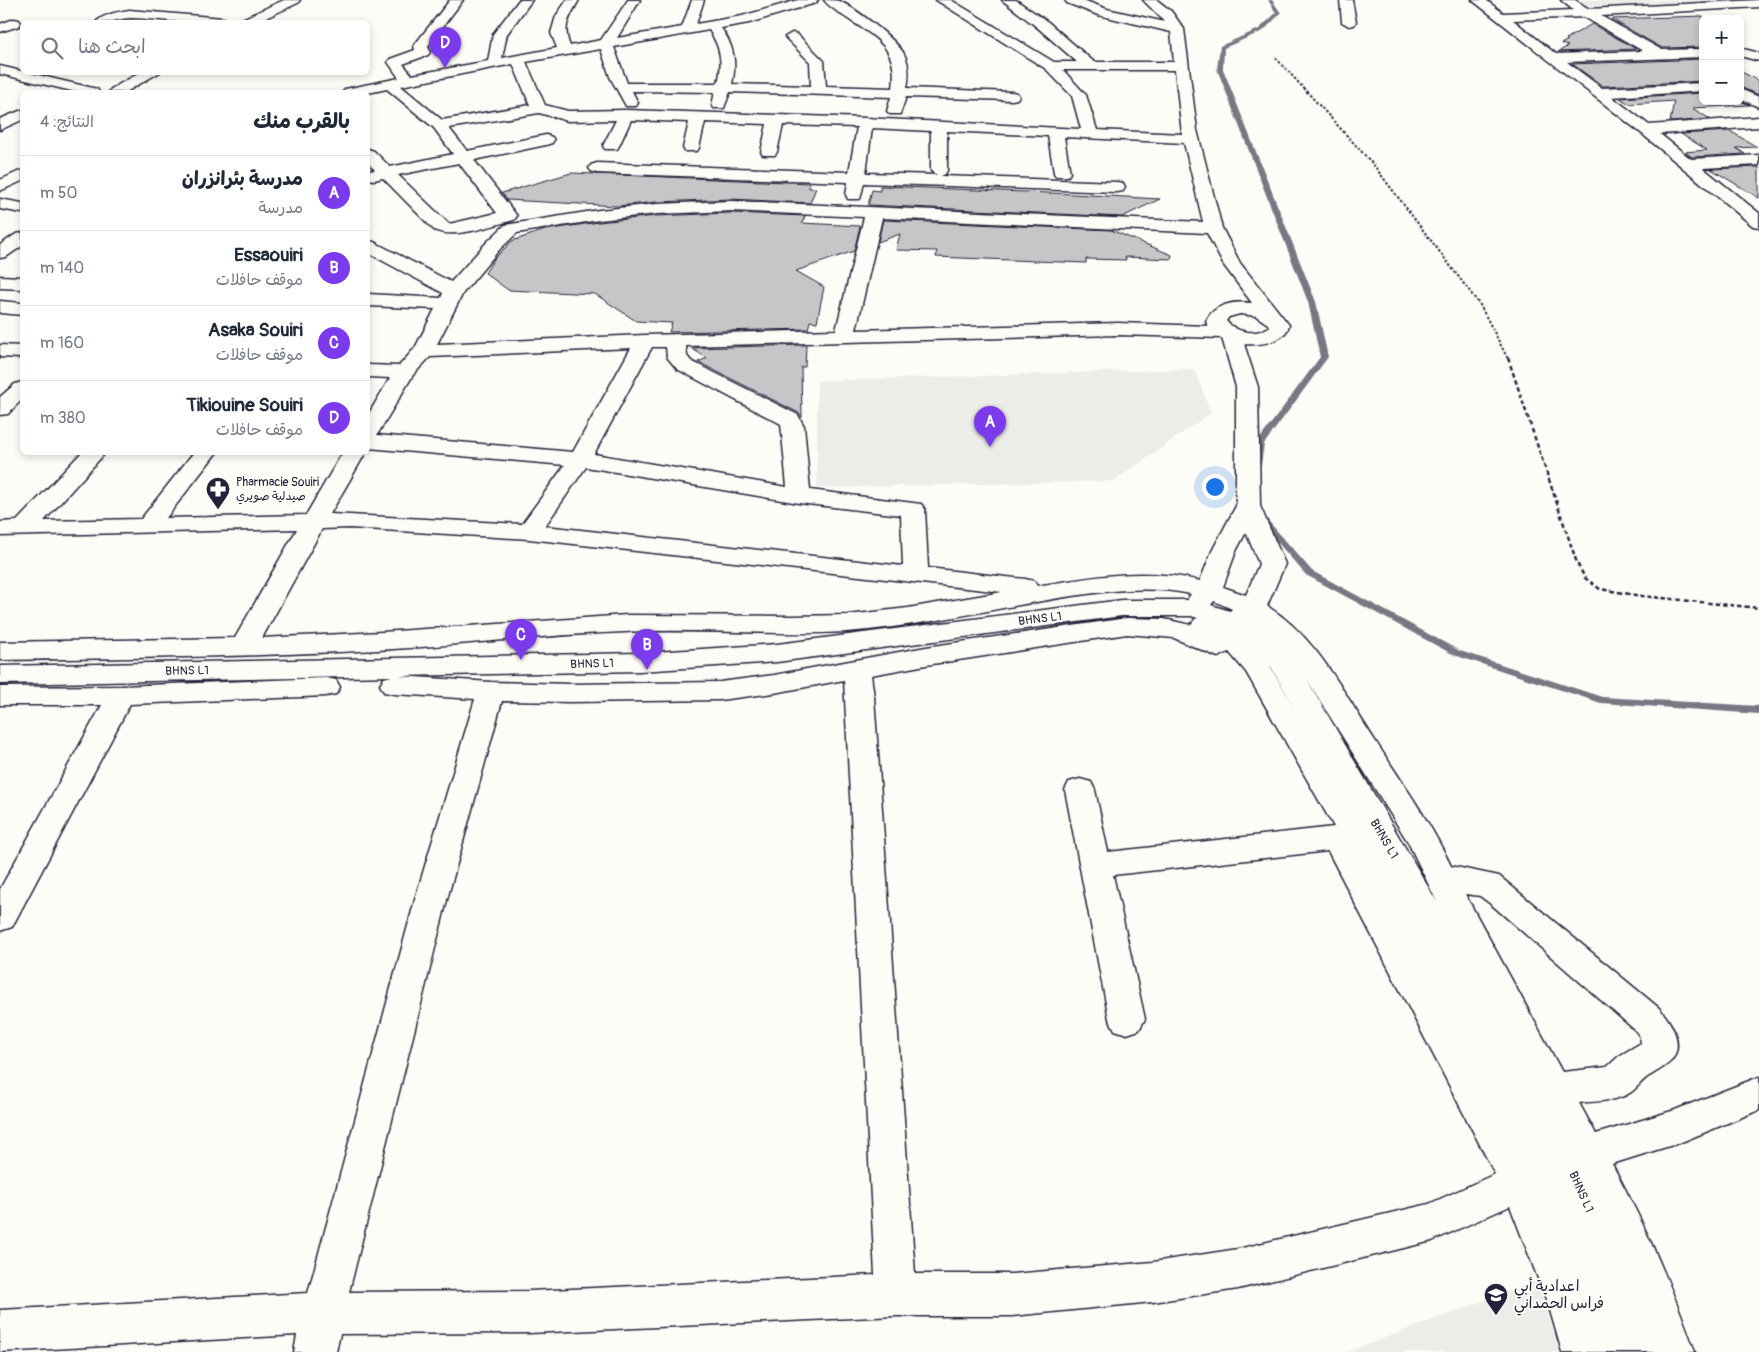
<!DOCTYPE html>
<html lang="ar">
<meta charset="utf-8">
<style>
:root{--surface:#fff;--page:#f6f6f7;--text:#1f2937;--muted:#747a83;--line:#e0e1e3;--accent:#7c3aed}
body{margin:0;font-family:Pangolin,"Playpen Sans Arabic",sans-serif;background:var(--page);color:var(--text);direction:rtl}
.controls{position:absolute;right:15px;top:15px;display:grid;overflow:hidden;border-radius:8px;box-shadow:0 2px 8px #0003}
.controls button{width:45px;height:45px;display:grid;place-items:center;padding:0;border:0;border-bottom:1px solid var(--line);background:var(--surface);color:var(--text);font:25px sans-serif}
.you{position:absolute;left:1214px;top:486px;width:18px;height:18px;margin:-12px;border:4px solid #fff;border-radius:50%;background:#1a73e8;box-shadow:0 0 0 8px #1a73e833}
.badge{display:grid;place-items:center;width:32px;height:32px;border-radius:50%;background:var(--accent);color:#fff;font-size:16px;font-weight:700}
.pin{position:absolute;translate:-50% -41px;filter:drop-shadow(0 1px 2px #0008)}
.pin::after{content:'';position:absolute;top:26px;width:18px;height:15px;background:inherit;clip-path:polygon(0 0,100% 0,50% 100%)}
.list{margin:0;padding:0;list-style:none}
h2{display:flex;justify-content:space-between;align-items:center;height:65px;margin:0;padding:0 20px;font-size:21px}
h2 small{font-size:16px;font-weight:400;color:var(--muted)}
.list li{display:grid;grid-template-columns:32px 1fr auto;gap:15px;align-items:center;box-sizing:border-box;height:75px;padding:0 20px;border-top:1px solid var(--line)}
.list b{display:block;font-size:19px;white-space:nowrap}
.list p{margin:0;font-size:16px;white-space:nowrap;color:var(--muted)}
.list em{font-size:16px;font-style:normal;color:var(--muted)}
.icon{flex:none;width:28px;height:28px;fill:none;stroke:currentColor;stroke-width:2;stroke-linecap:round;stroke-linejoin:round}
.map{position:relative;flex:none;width:1759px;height:1352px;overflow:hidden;direction:ltr}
.search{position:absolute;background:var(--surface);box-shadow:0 2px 8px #0003;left:20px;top:20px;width:350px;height:55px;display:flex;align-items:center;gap:12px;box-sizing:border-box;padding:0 18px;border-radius:8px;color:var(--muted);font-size:19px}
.panel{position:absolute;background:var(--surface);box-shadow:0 2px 8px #0003;left:20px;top:90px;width:350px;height:365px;border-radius:8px;direction:rtl}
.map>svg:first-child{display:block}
.built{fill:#ecece9}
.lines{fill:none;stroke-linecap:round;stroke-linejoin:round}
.stream{fill:#787885;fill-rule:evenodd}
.building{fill:#c6c6c8;stroke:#22223b}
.minor-casing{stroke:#22223b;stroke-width:3}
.path-far1{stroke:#22223b;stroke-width:2;stroke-dasharray:2.5 2;stroke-linecap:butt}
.path{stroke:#22223b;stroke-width:2.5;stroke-dasharray:4.5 3;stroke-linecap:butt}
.minor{fill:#fdfcf7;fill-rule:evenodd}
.labels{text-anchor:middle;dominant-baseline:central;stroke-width:4;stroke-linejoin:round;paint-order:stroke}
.poi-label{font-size:12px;fill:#22223b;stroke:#fdfcf7;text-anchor:start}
.street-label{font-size:12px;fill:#22223b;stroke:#fdfcf7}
.near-poi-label{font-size:15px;fill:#22223b;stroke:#fdfcf7;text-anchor:start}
</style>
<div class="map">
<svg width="1759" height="1352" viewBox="0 0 1759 1352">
<rect width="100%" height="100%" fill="#fdfcf7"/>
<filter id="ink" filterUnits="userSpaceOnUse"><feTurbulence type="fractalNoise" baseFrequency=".02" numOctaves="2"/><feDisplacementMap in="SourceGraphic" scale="10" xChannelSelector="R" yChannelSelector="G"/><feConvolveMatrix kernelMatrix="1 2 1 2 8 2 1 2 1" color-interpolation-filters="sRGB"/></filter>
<g filter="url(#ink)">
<path class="built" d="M1573 0H1753L1585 9Z
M1194 369 1211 413 1114 481 817 488V381Z
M1537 1281 1560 1352H1342L1350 1351Z"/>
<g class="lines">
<path class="stream" d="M1268 0H1272L1281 13 1263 31 1224 48 1223 69 1316 302 1328 357 1264 444 1261 465 1257 467 1253 465 1256 444 1320 357 1308 302 1217 69 1220 46 1259 29 1276 13Z
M1261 515 1264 516 1312 571 1460 651 1602 697 1759 706V714L1601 703 1454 655 1306 575 1258 520 1257 518 1258 516Z"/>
</g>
<path class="building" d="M1703 16V47L1662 48 1611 19Z
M1592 24 1636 49 1558 52 1568 46 1561 44 1568 40 1566 39Z
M1703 59V81L1603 86 1572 64Z
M1740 71 1759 81V95L1740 87Z
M1703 93V101H1740L1750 105 1692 108 1710 119 1670 122 1674 101 1629 104 1620 98Z
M1730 131 1757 147 1736 148 1745 154 1692 157 1685 152 1707 150 1681 134Z
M1759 167V198L1711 169Z
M571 173 809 183V188H816L810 203 731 199 657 202 618 206 507 200 502 193Z
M880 186 1073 194 1160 199 1122 217 868 205 872 190 880 191Z
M731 213 805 216 802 223 860 226 854 251 796 271 824 287 817 322 810 321 808 329 669 332 672 323 636 321 595 294 508 290 485 273 494 259 512 241 545 230 599 222 657 216Z
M883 220 1111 230 1172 255 1171 259 1125 257 1126 260 1086 259V263L936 257 937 251 896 250 900 234 878 242Z
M806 345 805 367H801L802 417 799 413 698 362 707 358 691 348Z"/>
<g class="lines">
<defs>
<path id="minor" d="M284 0H300L298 3 257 22H240L242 19Z
M450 0H463L428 46 430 52 428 55 403 64 412 75 488 61 493 34 519 0H532L507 34 502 58 557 48 551 33 556 16 567 0H579C569 18 562 26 570 46L601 40 628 0H640L617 38 682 27 692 0H704L696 24 742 16 798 0H818L816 3 749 23 721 28C734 46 737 62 732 84L811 86 810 62 785 37 792 33 797 34 824 61 826 86 893 88C899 45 873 36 842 15 836 10 828 6 824 0 828 0 835 0 839 1 854 7 897 40 904 54 910 65 909 77 907 88L1012 92 1017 93 1019 96 1017 99 1012 100 906 97 900 114H890L887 111 891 97 730 92 724 108H714L712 105 715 92 632 91 638 103 636 106H626L610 77 601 49 526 62 545 105 568 111 626 110 865 118 1081 129 1072 96 1046 69 936 0H951L1054 62H1077L1038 28 1002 0H1016L1048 22 1094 62H1174L1171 32 1098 15 1067 3 1065 0H1083L1107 9 1165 22 1143 0H1157L1171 11 1184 29 1197 130 1222 228 1240 263 1289 325C1285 343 1259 345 1244 344L1258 387 1260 506 1285 564 1267 606C1316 636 1343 692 1374 739 1401 781 1430 821 1451 866L1499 876 1659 1008C1671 1022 1685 1044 1671 1061 1665 1067 1656 1072 1649 1076 1641 1081 1636 1090 1628 1094 1614 1102 1594 1101 1579 1103L1596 1134 1675 1110 1759 1077V1110L1679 1143 1612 1164C1645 1225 1672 1287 1695 1352H1562L1549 1307 1510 1206 1432 1241 1238 1289 1153 1302 1012 1316H896L529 1333 340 1334 336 1352H294L297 1335 0 1352V1310L308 1293 416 896 475 699 394 694 384 692 380 685 384 678 392 676 0 684V666L640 653 777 644 1122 600H1187L1191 594C1142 584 1091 593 1042 601 977 612 912 627 846 632 772 636 698 628 624 632 542 635 460 645 378 650 252 657 126 658 0 660V642L235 638 297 529 0 536V522L17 521 82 452H106L44 521 141 519 194 452H217L166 518 306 515 343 452H366L330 514 522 524 565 465 368 448V415L390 378 368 377V365L399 366 415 348 435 309 368 306V294L441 298 443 293 368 253V241L374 242 451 282 487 242 505 225 599 210 657 204 731 201 1203 222 1184 143 1064 137 1070 173 1068 176H1056L1054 173 1048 136 947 131V171L945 174 941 176 1117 182 1123 183 1125 187 1123 191 1117 192 864 183 860 199H848L846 195 848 182 597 173 591 171 589 168 591 165 597 163 849 172 857 127 783 125 777 152 775 155H763L761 152 767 124 705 122 699 148 697 151H685L683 148 689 122 631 120 619 146 617 149H605L603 146 616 120 568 121 539 113 449 128 467 151 546 135 552 137 554 140 552 143 546 145 474 160 517 216 514 220C492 225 455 240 434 230L383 178 374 180 368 179V171L375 170 368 163V149L374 151 390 167 453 154 434 128 387 89 368 93 343 92 345 89 350 88 399 78 388 62 390 59 415 50 414 46 416 43ZM709 30C721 48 723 63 718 83H627L614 47ZM513 64 530 105 442 120 401 86ZM1063 70H1175L1182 134 1097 130 1086 95ZM872 128 931 131V171L937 175 866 173ZM459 163 497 213 449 224 398 175ZM731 211 864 217 836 330 645 335 437 344 463 293 499 250 517 233 599 220 657 214ZM882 218 1207 233 1223 264 1252 303C1235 301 1213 303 1206 322L1209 326 1118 323 856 330ZM1240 314 1256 316 1268 324 1269 327C1255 336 1237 333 1226 321L1229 317ZM1118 335 1222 338 1236 387V506L1212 551 1200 581C1147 567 1091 577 1037 586L1034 581 1025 579 928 568 925 509 921 504 810 490 804 426 798 415 691 361 687 356 686 346ZM652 347H666L667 357 677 369 781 424 787 487 594 454ZM631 348 573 452 377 435 413 375 430 357ZM586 467 799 503 901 515 903 566 545 526ZM350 528 529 539 1002 592 908 608 848 615 793 616 627 615 382 632 262 638 322 529ZM1246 532 1259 564 1246 595 1223 587 1236 551ZM1214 601 1232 609 1230 611 1211 605ZM1122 616H1191L1198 618 1195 619 1191 625 1164 619 1127 618 926 647 774 675 720 682 571 684 491 682 399 676 640 671 777 662ZM1127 634 1174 638 1218 657 1229 652 1246 672 1334 827 1108 852 1095 790 1091 782 1080 779 1069 782 1065 790 1109 1019 1115 1030 1127 1034 1139 1030 1145 1019 1113 875 1328 851 1495 1174 1429 1204 1238 1249 1153 1262 1012 1274H915L874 697 871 675 926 665ZM1270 666 1297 712 1271 667ZM1306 678 1408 842 1437 902ZM844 680 875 1275 529 1291 349 1292 448 896 502 701 571 702 720 700 774 693ZM1465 894 1480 896 1492 905 1635 1030 1640 1037 1641 1043 1619 1056 1607 1067 1562 1072Z
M1340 0H1352L1356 22 1354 25 1349 26 1342 22Z
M1472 0H1486L1503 13 1573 10 1561 0H1575L1589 9 1759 0V7L1601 16 1662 50 1703 49V57L1567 62 1602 88 1703 83V91L1612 97 1649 125 1759 117V127L1660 134 1691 159 1759 155V165L1703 168 1759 213V227L1753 226 1641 133ZM1584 17 1643 51 1556 54 1513 20Z
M129 10 223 18 230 22C197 26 164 19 131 18 119 18 110 24 96 22 104 14 118 12 129 10Z
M14 19 19 20 21 23 19 26 0 32V24Z
M1740 48 1759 53V61L1740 56Z
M0 66 97 89 99 92H76L0 74Z
M141 72H160L126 92H109L111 89Z
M1740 89 1759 97V107L1740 99Z
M22 110V120L0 130V119Z
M22 170V181L0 191V180Z
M0 199 22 203V213L0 209Z
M22 233V246L6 257 0 258V245L16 234Z
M0 276 22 277V289L0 288Z
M0 301 22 303V315L0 313Z
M0 345 22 346V358L0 357Z
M22 382V399L8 414 0 415V397L15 384Z
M326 678 336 680 340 687 336 694 326 696 130 704 12 927 0 931V889L102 705H0V687L121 686Z"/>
</defs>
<use href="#minor" class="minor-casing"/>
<path class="path-far1" d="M1276 58 1372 163 1480 305 1508 359"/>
<path class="path" d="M1508 358 1577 563 1585 578 1600 589 1642 596 1759 608"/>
<use href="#minor" class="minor"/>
</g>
</g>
<defs>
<symbol id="pharmacy-pin" viewBox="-11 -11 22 30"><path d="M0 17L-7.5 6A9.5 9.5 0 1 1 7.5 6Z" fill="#22223b" stroke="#fdfcf7"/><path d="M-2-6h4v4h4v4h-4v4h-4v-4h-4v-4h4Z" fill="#fff"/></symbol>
<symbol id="school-pin" viewBox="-11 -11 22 30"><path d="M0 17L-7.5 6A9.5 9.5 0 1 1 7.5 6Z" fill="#22223b" stroke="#fdfcf7"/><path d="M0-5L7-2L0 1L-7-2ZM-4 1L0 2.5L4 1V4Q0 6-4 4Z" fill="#fff"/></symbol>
</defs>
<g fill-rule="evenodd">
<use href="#pharmacy-pin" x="204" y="475" width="28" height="38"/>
<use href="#school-pin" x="1482" y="1281" width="28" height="38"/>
</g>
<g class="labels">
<g class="poi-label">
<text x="236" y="482">Pharmacie Souiri<tspan x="236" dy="14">صيدلية صويري</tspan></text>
</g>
<g class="street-label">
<text transform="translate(1040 619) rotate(-7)">BHNS L1</text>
<text transform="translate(592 664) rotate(-2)">BHNS L1</text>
<text transform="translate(187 671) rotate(-1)">BHNS L1</text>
<text transform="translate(1384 839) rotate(60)">BHNS L1</text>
<text transform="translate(1581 1192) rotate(66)">BHNS L1</text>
</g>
<g class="near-poi-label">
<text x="1514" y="1286">اعدادية أبي<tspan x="1514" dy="17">فراس الحمداني</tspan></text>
</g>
</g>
</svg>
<div class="controls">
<button>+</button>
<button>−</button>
</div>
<div class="you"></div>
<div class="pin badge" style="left:990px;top:447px">A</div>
<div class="pin badge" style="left:647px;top:670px">B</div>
<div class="pin badge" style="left:521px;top:660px">C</div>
<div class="pin badge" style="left:445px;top:68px">D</div>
<div class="search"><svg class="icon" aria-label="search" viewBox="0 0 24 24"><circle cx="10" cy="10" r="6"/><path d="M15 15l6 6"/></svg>ابحث هنا</div>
<section class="panel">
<h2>بالقرب منك<small>النتائج: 4</small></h2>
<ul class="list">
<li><span class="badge">A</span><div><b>مدرسة بئرانزران</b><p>مدرسة</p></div><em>50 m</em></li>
<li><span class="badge">B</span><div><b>Essaouiri</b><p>موقف حافلات</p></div><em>140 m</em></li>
<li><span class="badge">C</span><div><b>Asaka Souiri</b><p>موقف حافلات</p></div><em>160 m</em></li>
<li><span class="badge">D</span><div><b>Tikiouine Souiri</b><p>موقف حافلات</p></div><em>380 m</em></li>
</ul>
</section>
</div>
